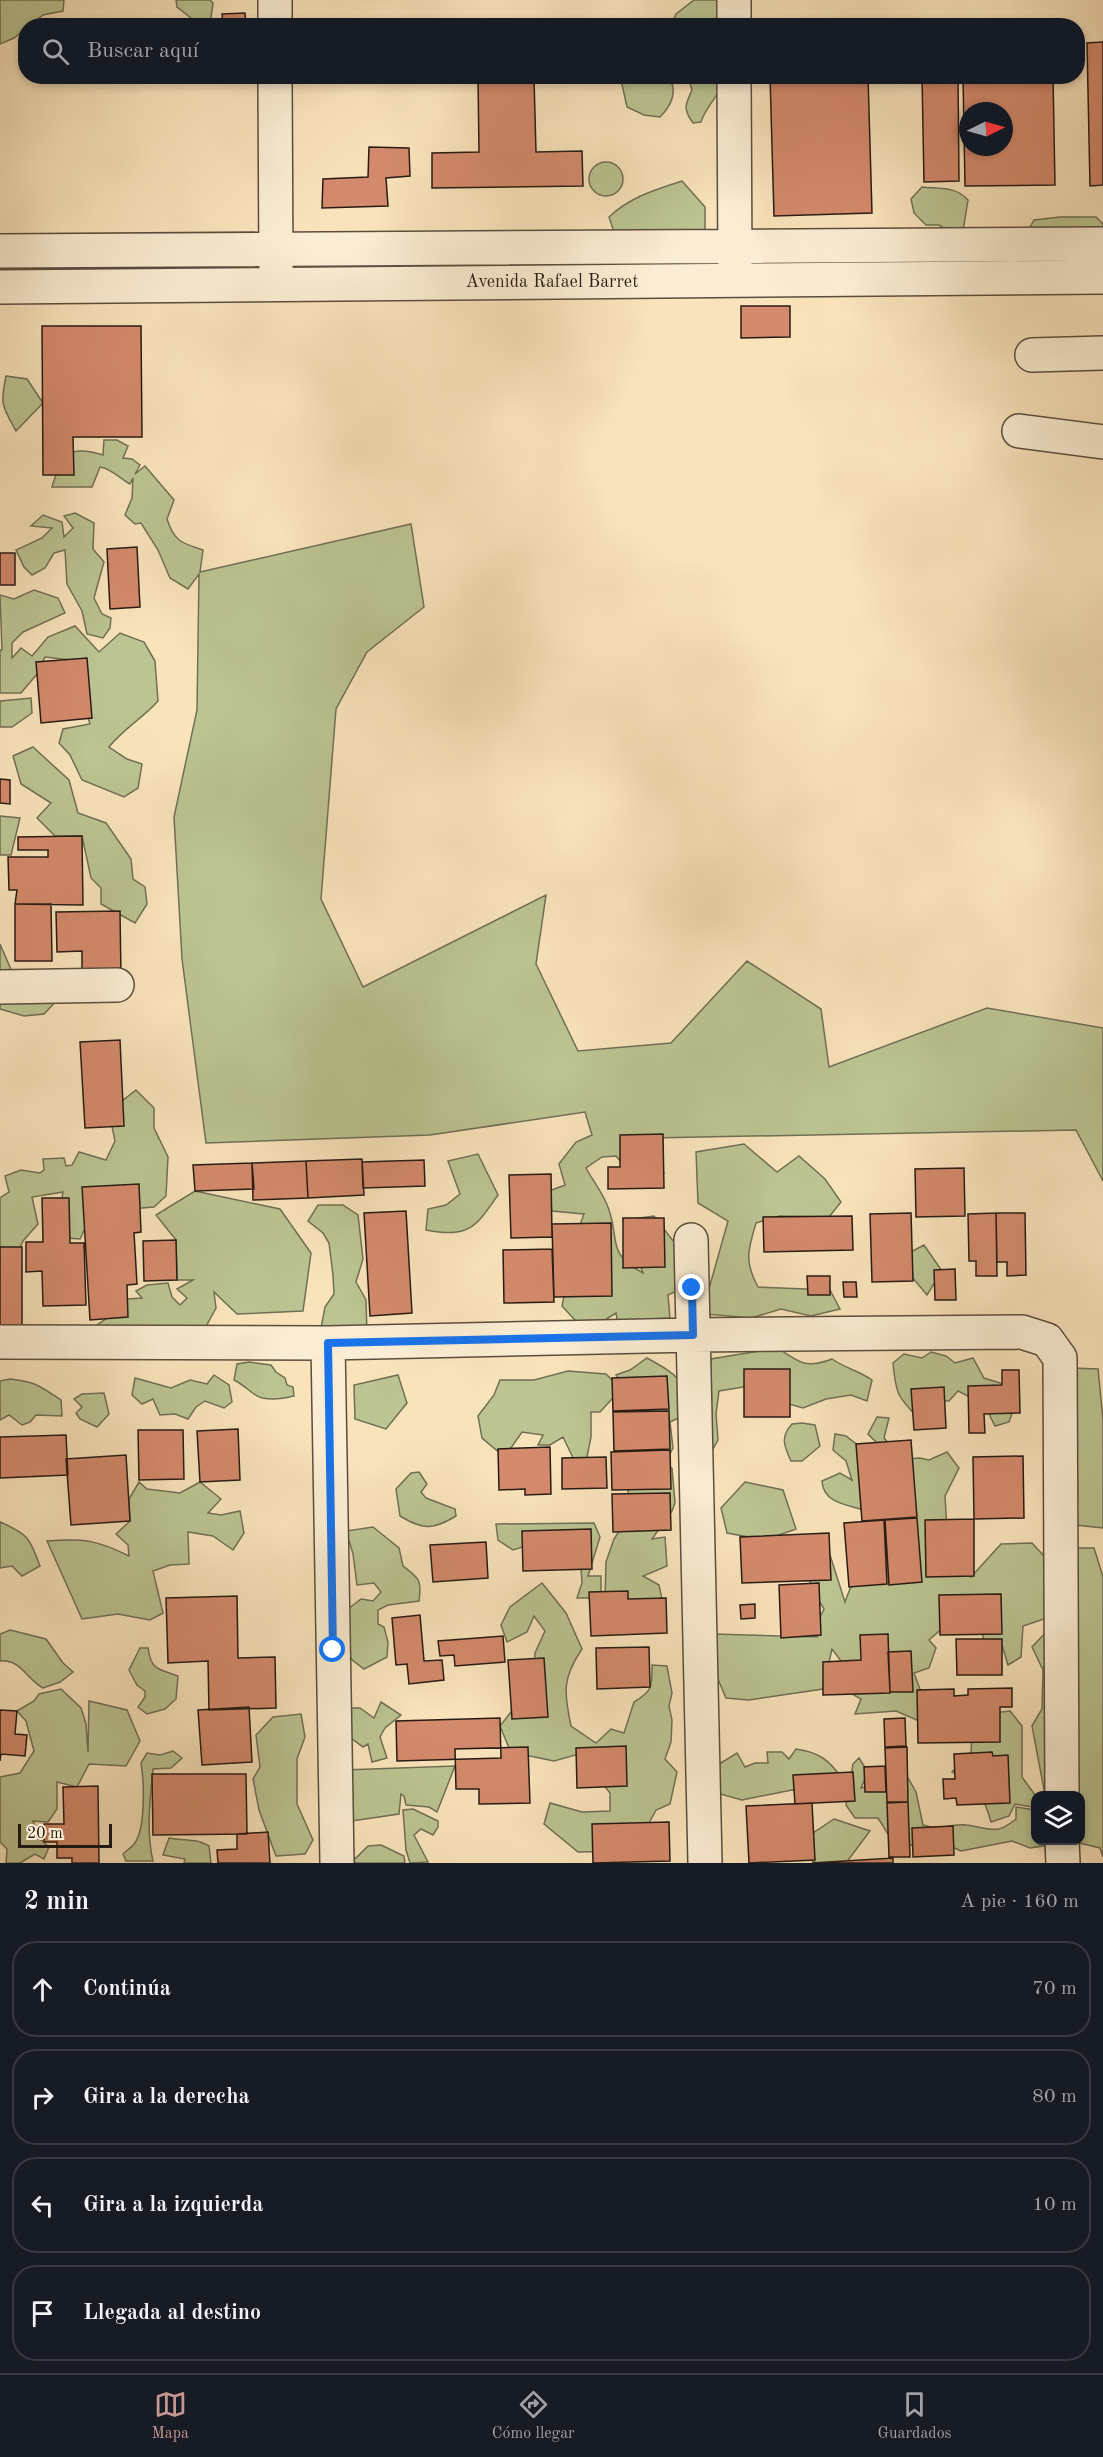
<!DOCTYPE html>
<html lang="es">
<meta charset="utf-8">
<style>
:root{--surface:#171b24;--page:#242831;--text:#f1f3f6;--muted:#9ea1a6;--line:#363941;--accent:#c59692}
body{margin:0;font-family:"Old Standard TT",serif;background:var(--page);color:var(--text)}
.controls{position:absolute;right:18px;bottom:18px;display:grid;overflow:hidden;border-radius:12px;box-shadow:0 3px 9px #0003}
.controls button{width:54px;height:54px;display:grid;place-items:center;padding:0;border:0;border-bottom:2px solid var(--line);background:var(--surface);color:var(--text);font:30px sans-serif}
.compass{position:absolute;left:959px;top:102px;width:54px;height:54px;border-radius:50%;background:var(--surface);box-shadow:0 3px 9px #0003;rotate:85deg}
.scale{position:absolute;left:18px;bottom:15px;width:94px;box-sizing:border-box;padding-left:6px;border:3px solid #261b13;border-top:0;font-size:16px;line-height:21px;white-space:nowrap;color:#261b13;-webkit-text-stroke:4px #fbedd3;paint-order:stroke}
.stop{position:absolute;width:18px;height:18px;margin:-14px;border:4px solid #1a73e8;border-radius:50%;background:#fff}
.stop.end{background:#1a73e8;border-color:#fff;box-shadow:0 2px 6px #0008}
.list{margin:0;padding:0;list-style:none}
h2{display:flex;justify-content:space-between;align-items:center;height:78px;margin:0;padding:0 24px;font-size:26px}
h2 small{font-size:20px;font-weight:400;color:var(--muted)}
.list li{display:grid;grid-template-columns:39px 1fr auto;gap:18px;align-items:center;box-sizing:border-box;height:96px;margin:0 12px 12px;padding:0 12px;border:2px solid var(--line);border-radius:24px}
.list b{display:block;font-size:22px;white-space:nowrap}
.list em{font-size:20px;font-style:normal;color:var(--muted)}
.icon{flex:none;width:33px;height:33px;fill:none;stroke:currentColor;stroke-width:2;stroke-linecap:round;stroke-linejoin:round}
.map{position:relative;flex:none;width:1103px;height:1863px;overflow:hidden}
.search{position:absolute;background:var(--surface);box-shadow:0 3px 9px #0003;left:18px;right:18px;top:18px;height:66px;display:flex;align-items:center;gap:15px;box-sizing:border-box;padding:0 21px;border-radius:24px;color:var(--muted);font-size:22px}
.sheet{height:510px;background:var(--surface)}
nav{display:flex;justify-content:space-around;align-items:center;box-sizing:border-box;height:84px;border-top:2px solid var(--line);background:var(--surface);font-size:16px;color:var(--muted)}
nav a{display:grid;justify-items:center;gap:3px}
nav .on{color:var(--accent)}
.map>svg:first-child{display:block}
.green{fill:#bbc492;stroke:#707052;stroke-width:1.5}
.building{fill:#d48a6c;stroke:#261b13;stroke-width:1.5;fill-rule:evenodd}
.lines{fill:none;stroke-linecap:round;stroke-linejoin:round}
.minor-casing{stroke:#5b4d3d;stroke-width:36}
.minor{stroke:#fbedd3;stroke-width:33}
.route{stroke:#1a73e8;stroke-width:8}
.labels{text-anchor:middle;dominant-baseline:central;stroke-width:5;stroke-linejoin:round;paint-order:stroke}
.street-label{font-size:18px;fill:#261b13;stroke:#fbedd3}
</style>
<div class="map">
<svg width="1103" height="1863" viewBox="0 0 1103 1863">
<rect width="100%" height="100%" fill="#f9e3bb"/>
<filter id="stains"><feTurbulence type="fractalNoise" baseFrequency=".00333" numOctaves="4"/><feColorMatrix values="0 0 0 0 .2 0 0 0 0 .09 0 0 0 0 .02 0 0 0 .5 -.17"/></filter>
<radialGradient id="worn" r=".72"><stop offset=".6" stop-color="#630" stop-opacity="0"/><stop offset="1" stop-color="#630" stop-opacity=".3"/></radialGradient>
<path class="green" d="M0 0H64L63 11 43 15 30 25 26 26 25 29 14 38 0 44Z
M176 0H210L213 3 211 17 206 25H200L177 7Z
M694 0H723L726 25 671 26 676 14Z
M623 77H669C678 92 671 106 660 117L644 115 627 107 621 80Z
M688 77H726C722 93 706 105 701 122L693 123C683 109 685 105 692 90Z
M589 179a17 17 0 1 1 34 0a17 17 0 1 1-34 0Z
M682 181 705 207V243L693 253 687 266C665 268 644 268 623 259L609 217C630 197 655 190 682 181Z
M922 187C939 189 956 186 968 200L963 231 952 233 939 225H926L914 213 911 199Z
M1060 217H1096L1103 224V264L1098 268 1042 252 1023 240 1034 220Z
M6 376 27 379 43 403 16 431C2 406 0 405 6 376Z
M104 440H117L128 446 123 458 132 459 140 465 135 474 145 466 174 500 167 519C174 541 181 543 203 550L200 572 411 524 424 607 367 652 336 709 321 899 363 987 546 895 536 964 578 1051 671 1043 747 961 821 1009 829 1067 987 1008 1103 1028V1181L1076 1130 650 1138 653 1154 664 1173 653 1188 633 1176 616 1156 602 1157 586 1168C593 1181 605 1196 609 1210 620 1242 606 1252 643 1273L623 1220 654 1216 674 1242 687 1286 668 1295 670 1318 651 1319 642 1325 618 1324 616 1313 586 1332 562 1306 576 1236 584 1214 552 1211 549 1191 565 1185 559 1164 576 1142 592 1135 585 1112 430 1135 206 1143 182 959 174 817 197 710 199 574 188 589 170 578 158 550 141 523 135 524 125 515 132 498 133 478 130 484C119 478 112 469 100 467L92 487H52C62 454 68 444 103 455Z
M75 513 94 523 93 549 104 562 94 598 102 614 111 618 110 628 103 638 87 634 82 611 67 584 65 550 54 553 45 568 32 575 24 567 16 550 42 538 52 528 31 526 43 515 62 522 64 537 73 528 64 516Z
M34 590 58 598 65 613 23 632 12 643V658L21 648 32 656 48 637 75 626 99 652 120 633 144 642 155 661 158 701C143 718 123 729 109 747L127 759 142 764 138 788 124 797 82 780 70 755 59 743 63 729 90 724 70 660 45 657 37 674 21 693H0V650H2L0 595 14 599Z
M31 698 32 713 12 727H0V701Z
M33 747 69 780 78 813 106 823 131 859 133 879 145 887 147 904 135 923 101 904V888L91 878 82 836H55L37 818 51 803 21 784 13 756Z
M0 816 20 818 11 855H0Z
M0 944 13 974 62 995 44 1014 24 1016 0 1009Z
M136 1090 154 1108V1128L168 1157 166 1196 154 1207 93 1212 80 1239 66 1238 59 1213 63 1192 32 1197 38 1224 23 1241 13 1262H0V1198L9 1192 5 1176 21 1170 40 1173 44 1170 43 1159 64 1158 66 1166 72 1165 79 1152 106 1160 115 1141 109 1111Z
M744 1144 777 1172 799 1156 825 1179 841 1202 829 1217 779 1216 756 1223C748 1250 744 1262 758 1287L830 1290 840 1309 811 1316 781 1309 751 1318 693 1313 705 1303 728 1221 698 1203 696 1152Z
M478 1154 498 1195C475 1228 469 1238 426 1230L428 1209 446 1205 460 1194 448 1161Z
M195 1191 280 1209 311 1253 303 1311 237 1314 214 1292 216 1308 204 1330 107 1336 97 1325 113 1314 127 1299 142 1298 136 1291 147 1285 168 1283 172 1297 180 1305 187 1298 177 1289 193 1280H177L176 1240 156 1215Z
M318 1205H343L358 1215 363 1259 356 1282 366 1300 367 1334 321 1328 325 1307 334 1294 333 1275 329 1243 323 1233 308 1221Z
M924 1245 942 1271 927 1295 911 1276 905 1255Z
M778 1348C799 1363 806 1369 832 1359 845 1368 859 1371 872 1380L867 1401 851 1395 826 1399 803 1408 775 1400 756 1385 719 1391 716 1414 718 1440 713 1449 698 1431 708 1400 711 1359Z
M931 1352 946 1356 955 1363 973 1358 984 1378 1000 1383 1014 1408 1009 1422 995 1426 990 1416 988 1406 958 1391 949 1401 934 1400 919 1419C897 1396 896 1394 893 1363L904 1354 922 1358Z
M647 1358C681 1377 680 1376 689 1413L670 1422 673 1448 663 1466 672 1468 675 1503 672 1511 652 1539 665 1537 667 1566 643 1576 659 1585 665 1614 605 1599 606 1562 614 1539 627 1519 629 1501 626 1474 659 1455 650 1426 627 1415 621 1402 626 1390 616 1375 630 1370Z
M249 1362 271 1365 276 1372 285 1378 287 1385 293 1387 294 1396C282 1399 265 1402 254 1394 247 1389 242 1384 234 1380L237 1364Z
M1072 1368 1098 1369 1103 1420V1528L1076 1525Z
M568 1371 606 1374 621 1389 600 1412H591V1437L587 1457 576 1464 563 1437 550 1445H538L543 1435 522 1432 511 1448 501 1454 482 1438 478 1416 494 1395 500 1380H534Z
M214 1375 229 1385 232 1402 224 1408 205 1401 196 1407 188 1419 175 1414 160 1415 153 1399 142 1404 132 1395 135 1378 171 1388 190 1380 207 1384Z
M398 1375 407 1403 386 1429 355 1419 354 1385Z
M10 1379C37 1382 39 1386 61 1400L62 1416 36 1415 30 1422 22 1425 9 1415 0 1420V1381Z
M104 1393 109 1414 97 1427 80 1419 76 1413 82 1407 74 1399 82 1394Z
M877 1417 889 1418 884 1438 903 1459 920 1458 929 1460 947 1452 959 1468 945 1496 947 1530 944 1552 971 1577 1001 1544 1032 1543 1054 1567 1047 1618 1023 1626 1021 1657 1008 1665 1002 1645H983V1610L945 1626 929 1640 936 1648 929 1668 914 1673 921 1692 919 1721 896 1711 855 1714 861 1699 840 1687 841 1661 832 1649 823 1689 749 1700 726 1698 712 1665 714 1634 817 1637 812 1633 824 1609 813 1591 806 1569 829 1552 845 1602 853 1581 875 1559 904 1566 921 1573 917 1555 900 1526 875 1532 870 1512C852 1505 823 1505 822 1481L840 1473 852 1480 846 1461 833 1450 835 1434 846 1436 868 1453 885 1451 868 1434Z
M802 1423 815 1425 820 1446 802 1461H791C784 1446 780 1437 792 1424Z
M419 1472 427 1484 421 1492 426 1498 455 1509 456 1516C433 1530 423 1530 400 1516L396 1489 411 1473Z
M139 1482 147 1489 180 1493 200 1482 221 1499 208 1513 221 1515 240 1511 244 1533 233 1550 213 1536 188 1532 189 1564 170 1565 153 1571 163 1613 150 1620 118 1614 82 1619 47 1541C83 1538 97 1540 129 1556L128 1545 116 1534 130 1521 129 1499Z
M745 1482 783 1490 796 1529 765 1540 727 1533 721 1508Z
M0 1522C28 1534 29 1537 40 1566L22 1576 12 1566 0 1568Z
M594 1523 600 1537 588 1576H601V1598H577L582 1583 581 1568 545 1540 513 1550 498 1540 496 1524Z
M373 1527 399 1548 403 1566C419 1578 422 1580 419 1601L388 1605 378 1610V1624L384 1627 388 1642 387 1657 364 1669 351 1659 343 1613 361 1599 373 1601 381 1592 374 1583 357 1585 353 1554 346 1531Z
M1073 1548H1094L1103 1577V1857L1100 1848 1071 1841 1080 1840V1796L1045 1795 1032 1726 1042 1709 1043 1670 1032 1647 1054 1624Z
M542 1583 566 1613 582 1649C562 1678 564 1693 571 1726L596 1743 611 1729 624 1733 634 1702C653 1691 652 1686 652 1665L667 1666 672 1693 669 1706 672 1720 671 1742 665 1759 677 1772 670 1804 656 1810 634 1851 578 1852 544 1824 550 1803 582 1812 610 1811V1793L579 1754 554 1761 525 1755H512L500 1726 518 1703 534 1672 535 1653 545 1631 534 1616 527 1632 507 1642 501 1625 510 1607Z
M10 1630 46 1639 63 1663 73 1672 60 1682 43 1688C27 1680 21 1659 0 1661V1634Z
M140 1648H148C151 1670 158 1669 178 1676L176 1699 165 1709 147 1714 138 1707 145 1697V1691L137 1685 129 1670Z
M61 1689 81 1708 86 1724 88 1752 89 1701 127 1710 140 1741 126 1766 89 1764 77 1787 57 1782V1809L48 1822 33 1821 40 1839 49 1847 44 1859 35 1854 20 1863H6L7 1849 0 1842V1777L20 1773 34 1751 26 1721 17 1711 34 1701 39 1694Z
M381 1702 401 1715 385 1728 380 1737 387 1758 372 1762 368 1744 363 1747 343 1732V1708H360L374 1718Z
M1010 1711 1022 1726V1777L1035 1795 1032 1807 1015 1804 1009 1816 991 1822C983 1792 976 1789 952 1772L971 1752 972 1732 992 1713Z
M301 1714 305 1737 297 1759V1804L313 1840 305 1854 276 1856 259 1810 253 1779 260 1767 256 1735 273 1717Z
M796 1749C818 1752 830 1760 842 1779L827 1796 792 1790 742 1800 720 1794 716 1766 737 1753 745 1767 755 1763H768L767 1752H782L789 1759Z
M173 1751 182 1758 171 1768 153 1769C150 1800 146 1831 153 1861H126L123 1854C126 1851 131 1848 134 1844 146 1830 144 1781 141 1763L147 1753 160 1755Z
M859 1758 868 1772 861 1788 908 1778 916 1792 923 1825C943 1832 948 1823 966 1825 978 1826 988 1831 999 1829 1006 1827 1011 1823 1016 1819V1807L1035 1810 1036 1840 1050 1841 1049 1845 1030 1848 1012 1841 961 1851 941 1842 917 1848 888 1834 878 1818H855L846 1805 853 1764Z
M455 1766 437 1812 429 1807 406 1805 404 1796 401 1794 399 1814 352 1821 344 1770Z
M413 1809 438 1821V1827L433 1835 421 1829 414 1835 428 1862 410 1863 406 1850 403 1810Z
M834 1819 870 1831 846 1863H816L808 1858 807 1837Z
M169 1838C184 1841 196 1838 209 1846L211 1863H184L185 1859 163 1855Z
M381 1845 404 1856 405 1863H355L354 1860 368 1846Z"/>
<path class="building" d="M245 13 246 26H223L222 14Z
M1103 42V185L1090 186 1087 43Z
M431 76H581L534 78 536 152 582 151 583 186 432 188V153L479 152 478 79H431Z
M770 76H868L872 213 774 216Z
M922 76H958L959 181 924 182Z
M963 76H1053L1055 185 965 186ZM968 111H1004V147H968Z
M369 147 409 148 410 176 386 178 388 206 322 208 323 179 368 177Z
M741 306H790V337L741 338Z
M42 326H141L142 437H73L74 475H43Z
M137 547 140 607 110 609 107 549Z
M0 553H15V585H0Z
M87 658 92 718 41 723 36 662Z
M0 779 10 780V804L0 803Z
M82 836 83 905 15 904 17 890H9L8 857H48V850H18V837Z
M15 904H51L52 961H15Z
M120 911 121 978 82 979V951L57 952 56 912Z
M120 1040 124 1126 85 1128 80 1042Z
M663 1134 664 1188 608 1189V1167H620V1135Z
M362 1159 364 1195 308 1198 306 1161Z
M424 1160 425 1186 363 1188 362 1162Z
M306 1161 308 1198 253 1200 252 1163Z
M252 1163 254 1189 195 1191 193 1165Z
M964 1168 965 1216 916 1217 915 1169Z
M551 1174 552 1237 511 1238 509 1175Z
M139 1184 141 1232 134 1233 137 1284 127 1285 128 1317 90 1320 82 1187Z
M42 1198H69L70 1243H84L86 1305 43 1306 42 1271 26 1272V1242H43Z
M406 1211 412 1313 370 1316 364 1213Z
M911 1213 913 1281 872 1282 870 1214Z
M996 1213H1025L1026 1275 1007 1276V1262H997Z
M996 1213 997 1276H976V1261H969L968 1214Z
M852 1216 853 1250 764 1252 763 1217Z
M623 1218H664L665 1267 623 1268Z
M611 1223 612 1296 554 1297 552 1224Z
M176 1240 177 1280 144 1281 143 1241Z
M0 1247H22V1326H0Z
M552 1249 554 1302 504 1303 503 1250Z
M955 1269 956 1300H935L934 1270Z
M807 1276H830V1295H808Z
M843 1282H856L857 1297H844Z
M744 1369H790V1417H744Z
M1002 1370H1019L1020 1413 984 1414 985 1433H969L968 1386 1002 1385Z
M667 1376 669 1409 613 1411 612 1378Z
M944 1387 946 1428 914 1430 911 1389Z
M669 1411 670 1449 614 1451 613 1412Z
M238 1429 240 1480 200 1482 197 1431Z
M138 1430H183L184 1479 139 1480Z
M66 1435 68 1475 0 1478V1437Z
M911 1440 917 1517 862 1521 856 1444Z
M550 1447 551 1494 525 1495V1489L499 1490 498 1449Z
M670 1450 671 1489 612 1490 611 1452Z
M126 1455 130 1521 71 1525 66 1459Z
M1023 1456 1024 1518 974 1519 973 1457Z
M606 1457 607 1488 562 1489V1458Z
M670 1493 671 1530 613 1532 612 1494Z
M917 1518 922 1582 889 1585 885 1520Z
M974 1519V1576L926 1577 925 1520Z
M884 1520 887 1584 849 1587 844 1523Z
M591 1529 592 1569 523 1571 522 1531Z
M829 1533 831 1580 742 1583 740 1537Z
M486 1542 488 1578 433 1582 430 1545Z
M819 1583 821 1635 781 1638 779 1585Z
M628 1591V1599L666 1598 667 1633 591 1636 589 1592Z
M1001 1594 1002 1634 940 1635 939 1595Z
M237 1596 238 1658 275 1657 276 1708 209 1710 208 1661 168 1663 166 1598Z
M755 1604V1618L741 1619 740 1605Z
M420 1615 424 1661 442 1660 444 1680 409 1684 407 1664 396 1665 392 1618Z
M888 1634 890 1693 823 1695V1662L861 1660 860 1635Z
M503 1636 505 1662 455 1666 454 1655 440 1656 438 1641Z
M956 1639H1002V1675H957Z
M649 1647 650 1687 597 1689 596 1648Z
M911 1651 913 1692H890L888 1652Z
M544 1658 548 1717 512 1719 508 1660Z
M1012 1688V1707H1000V1742L918 1743 917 1690 954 1689V1696L968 1695V1689Z
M249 1707 252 1762 202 1765 198 1710Z
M0 1710 17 1711 15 1734 27 1735 25 1756 1 1754 0 1761Z
M500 1718 501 1758 397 1761 396 1721Z
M905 1718 906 1746 885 1747 884 1719Z
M626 1746 627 1786 577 1788 576 1748Z
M528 1747 530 1803 479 1804V1789H456L455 1749Z
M907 1747 908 1802H887L885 1748Z
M992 1752 993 1756 1008 1755 1010 1803 957 1805 956 1798 944 1799 943 1779H955L954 1754Z
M885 1766 886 1792H865L864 1767Z
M853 1772 855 1801 795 1804 793 1775Z
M152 1774H246L247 1834 153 1835Z
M98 1786 99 1863H72V1858H57V1842H44V1824H64L63 1787Z
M908 1802 910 1857H889L887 1803Z
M812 1803 815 1860 749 1863 746 1806Z
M669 1822 670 1861 593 1863 592 1824Z
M953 1826 954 1855 913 1857 912 1828Z
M268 1832 270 1863H218L217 1850 237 1849V1834Z
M893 1858V1863H812Z"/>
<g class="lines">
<defs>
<path id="minor" d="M275 0V26
M734 0V26
M275 76 276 270
M734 76 735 267
M0 251 1103 244
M0 287 1103 277
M1032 355 1103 353
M1019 431 1103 442
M0 987 117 985
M691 1240 705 1863
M0 1342 328 1343 693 1335 1022 1332 1047 1340 1060 1358 1062 1796
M328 1343 337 1863
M1062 1840 1063 1863"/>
</defs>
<use href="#minor" class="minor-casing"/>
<use href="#minor" class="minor"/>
</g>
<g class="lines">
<path class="route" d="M333 1650 328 1343 693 1335 692 1288"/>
</g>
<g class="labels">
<g class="street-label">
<text x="552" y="282">Avenida Rafael Barret</text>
</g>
</g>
<rect width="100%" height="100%" filter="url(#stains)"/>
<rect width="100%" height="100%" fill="url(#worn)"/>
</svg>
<div class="controls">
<button><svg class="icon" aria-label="layers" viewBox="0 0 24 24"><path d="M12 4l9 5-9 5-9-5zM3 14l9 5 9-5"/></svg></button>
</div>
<svg class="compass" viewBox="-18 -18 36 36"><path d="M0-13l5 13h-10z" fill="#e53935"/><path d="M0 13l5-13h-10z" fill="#9ea1a6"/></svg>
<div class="scale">20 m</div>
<div class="stop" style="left:333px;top:1650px"></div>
<div class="stop end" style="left:692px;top:1288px"></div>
<div class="search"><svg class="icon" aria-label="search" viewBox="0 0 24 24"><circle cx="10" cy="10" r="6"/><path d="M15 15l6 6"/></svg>Buscar aquí</div>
</div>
<section class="sheet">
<h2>2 min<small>A pie · 160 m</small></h2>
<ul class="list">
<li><svg class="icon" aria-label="ahead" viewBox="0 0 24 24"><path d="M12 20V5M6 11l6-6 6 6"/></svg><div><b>Continúa</b></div><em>70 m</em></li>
<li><svg class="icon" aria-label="right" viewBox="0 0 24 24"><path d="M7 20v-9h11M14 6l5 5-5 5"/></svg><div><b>Gira a la derecha</b></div><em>80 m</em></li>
<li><svg class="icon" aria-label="left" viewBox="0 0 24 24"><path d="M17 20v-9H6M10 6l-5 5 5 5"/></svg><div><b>Gira a la izquierda</b></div><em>10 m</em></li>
<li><svg class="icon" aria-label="arrive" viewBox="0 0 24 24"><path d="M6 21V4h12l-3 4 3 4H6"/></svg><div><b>Llegada al destino</b></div></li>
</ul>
</section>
<nav>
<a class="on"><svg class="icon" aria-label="map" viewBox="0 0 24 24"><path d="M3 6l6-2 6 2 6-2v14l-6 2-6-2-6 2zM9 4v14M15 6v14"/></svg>Mapa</a>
<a><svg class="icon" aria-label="directions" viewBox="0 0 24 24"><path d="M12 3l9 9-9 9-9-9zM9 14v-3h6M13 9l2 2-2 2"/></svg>Cómo llegar</a>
<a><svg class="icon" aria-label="saved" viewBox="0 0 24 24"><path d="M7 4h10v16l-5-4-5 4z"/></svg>Guardados</a>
</nav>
